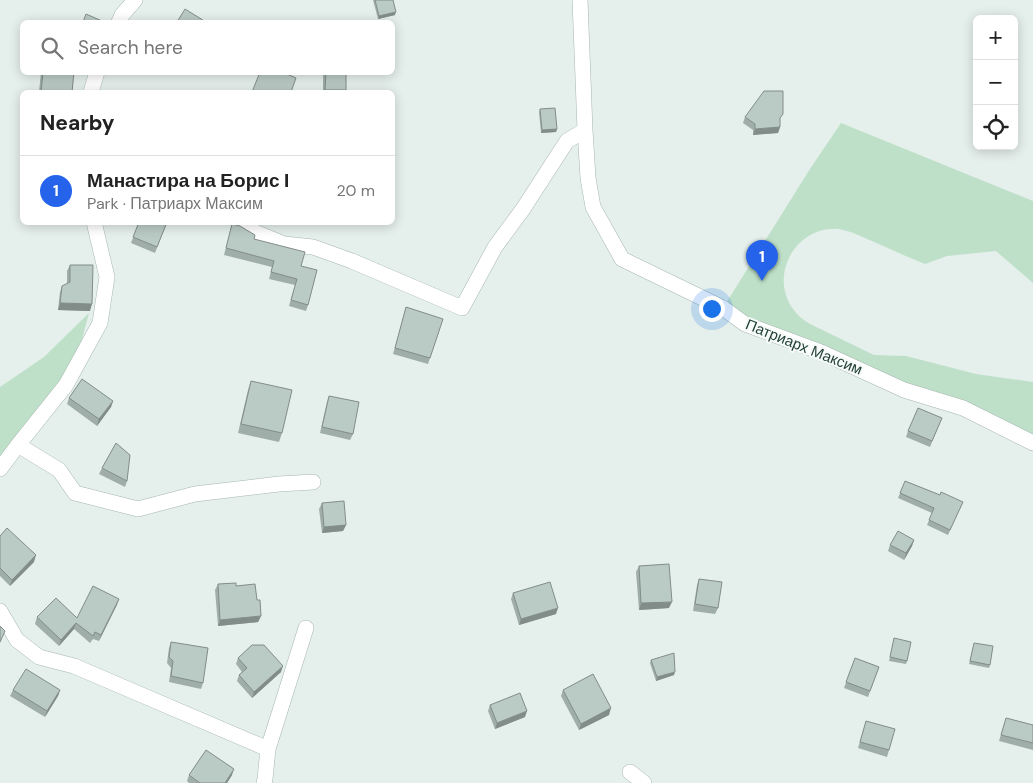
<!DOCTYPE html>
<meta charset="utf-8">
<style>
:root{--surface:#fff;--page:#f2f2f2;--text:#222;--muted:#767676;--line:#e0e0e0;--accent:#2563eb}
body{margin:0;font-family:"DM Sans",sans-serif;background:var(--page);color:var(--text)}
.controls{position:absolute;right:15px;top:15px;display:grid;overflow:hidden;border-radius:8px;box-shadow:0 2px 12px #0003}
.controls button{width:45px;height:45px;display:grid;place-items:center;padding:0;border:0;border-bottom:1px solid var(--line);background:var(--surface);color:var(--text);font:25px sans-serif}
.you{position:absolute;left:711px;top:308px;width:18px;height:18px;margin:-12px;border:4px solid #fff;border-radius:50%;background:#1a73e8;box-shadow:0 0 0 8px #1a73e833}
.badge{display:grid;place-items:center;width:32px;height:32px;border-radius:50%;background:var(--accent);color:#fff;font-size:16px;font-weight:700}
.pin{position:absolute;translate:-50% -41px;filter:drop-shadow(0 1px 2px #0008)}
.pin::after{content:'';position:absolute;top:26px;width:18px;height:15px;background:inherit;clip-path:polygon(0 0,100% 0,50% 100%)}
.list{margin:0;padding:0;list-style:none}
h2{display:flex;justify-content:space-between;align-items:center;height:65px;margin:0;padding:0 20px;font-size:21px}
h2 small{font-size:16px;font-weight:400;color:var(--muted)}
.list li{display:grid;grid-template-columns:32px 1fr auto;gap:15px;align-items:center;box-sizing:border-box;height:70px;padding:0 20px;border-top:1px solid var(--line)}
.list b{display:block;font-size:19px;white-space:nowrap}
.list p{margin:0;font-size:16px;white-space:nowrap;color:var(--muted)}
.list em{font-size:16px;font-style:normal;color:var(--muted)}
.icon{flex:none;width:28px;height:28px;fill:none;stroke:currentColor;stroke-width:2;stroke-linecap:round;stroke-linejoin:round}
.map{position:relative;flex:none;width:1033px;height:783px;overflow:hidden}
.search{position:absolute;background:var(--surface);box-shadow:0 2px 12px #0003;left:20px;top:20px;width:375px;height:55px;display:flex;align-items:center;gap:12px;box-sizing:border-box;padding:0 18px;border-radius:8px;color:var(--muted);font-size:19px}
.panel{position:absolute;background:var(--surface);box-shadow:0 2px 12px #0003;left:20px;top:90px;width:375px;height:135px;border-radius:8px}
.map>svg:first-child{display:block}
.green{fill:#bee0c8}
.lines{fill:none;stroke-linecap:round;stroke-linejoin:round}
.street-casing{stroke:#a7b7b2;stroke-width:16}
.street{stroke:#fff;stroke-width:15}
.wall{fill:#a0aea9}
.shaded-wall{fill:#828d89}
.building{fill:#bacac4;stroke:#828d89}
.labels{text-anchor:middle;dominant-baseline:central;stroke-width:4;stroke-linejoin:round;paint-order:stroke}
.street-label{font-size:15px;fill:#23413a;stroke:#f6fbf8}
</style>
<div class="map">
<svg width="1033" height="783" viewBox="0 0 1033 783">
<rect width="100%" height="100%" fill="#e5efeb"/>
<path class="green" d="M841 123 1033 201V283L996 251 947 256 925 264C907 257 890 249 872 241 862 237 851 231 839 229 797 225 768 274 793 309 797 315 803 320 810 324L874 355 906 356 976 374 1033 382V443L723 308 810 169Z
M89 313 75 365 0 468V387L44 357Z"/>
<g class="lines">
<defs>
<path id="street" d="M119 22 122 15 135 0
M91 92 97 72
M585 130 588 178 593 207 622 259 723 308 745 324 821 352 904 390 963 408 1033 443
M238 222 257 233 284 244 313 247 352 261 462 308 495 247 523 209 567 141 585 130 580 0
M18 445 59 470 75 493 138 509 195 494 279 484 313 482
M0 469 18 445 66 385 100 323 107 277 94 222
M0 611 17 640 39 657 74 666 268 749
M630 772 644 783
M264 783 265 779 268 749 306 628"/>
</defs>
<use href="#street" class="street-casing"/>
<use href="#street" class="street"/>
</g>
<path class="wall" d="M373 0H393L395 15 378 19Z
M41 72H74L72 92H39Z
M323 72H346V90L345 92H323Z
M540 109 557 129 556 132 541 133 539 112Z
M745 117 780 121V127L778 133 753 135V130L743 123Z
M139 222H167L155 253 131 243Z
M232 224 254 239 301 266 308 305 306 311 289 306 295 285 269 279 272 267 224 255Z
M70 265 90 311 58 310 60 292 62 286 67 284V271Z
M406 307 443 319 428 364 393 354Z
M251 381 282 433 279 442 238 433 248 390Z
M329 396 353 434 350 440 320 433 327 402Z
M69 398 113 401 111 407 97 426 67 404Z
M942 418 930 447 906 437 908 431Z
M102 468 127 481 125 487 99 474Z
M905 481 940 495 963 502 948 535 927 525 932 513 898 498Z
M322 503 346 525 343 531 322 533 319 509Z
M0 536 34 562 10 586 0 576Z
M914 540 912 546 904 560 888 551 890 545Z
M639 566 669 608 639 610 636 572Z
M699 579 718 608 715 614 693 611 697 585Z
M218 584 236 586 257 600 261 616 258 622 218 626 215 590Z
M513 593 556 614 519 625 511 599Z
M119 599 99 641 93 639 90 643 74 629 59 646 35 624 37 617 77 618Z
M894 638 907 661 906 664 889 661Z
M171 642 203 683 201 689 169 682 171 668 167 663 169 648Z
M974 643 990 665 989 668 969 664Z
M238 658 281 672 252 698 237 681 239 675 242 672 236 664Z
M855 658 879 667 868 697 844 688Z
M651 660 674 675 656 681 650 663Z
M13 690H60L58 696 45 717 10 696Z
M563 690 609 715 579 730 561 696Z
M490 705 525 717 495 729 488 711Z
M1006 718 1033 725V750L999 741Z
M866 721 889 750 887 757 858 748Z
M189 775H232L227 783H189L187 781Z"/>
<path class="shaded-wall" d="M396 12 395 15 378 19 379 16Z
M325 90H346L345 92H324Z
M780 127 778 133 753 135 755 129Z
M557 129 556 132 541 133 542 130Z
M60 303 92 304 90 311 58 310Z
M113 401 111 407 97 426 99 419Z
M346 525 343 531 322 533 324 527Z
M914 540 912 546 904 560 906 553Z
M36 555 34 562 10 586 12 580Z
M119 599 117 605 99 641 101 635Z
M672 602 669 608 639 610 641 603Z
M558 608 556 614 519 625 521 619Z
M261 616 258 622 218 626 220 620Z
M76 623 74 629 59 646 61 640Z
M283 666 281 672 252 698 254 692Z
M675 672 674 675 656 681 657 677Z
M60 690 58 696 45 717 47 711Z
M611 708 609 715 579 730 581 724Z
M527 711 525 717 495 729 497 723Z
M234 769 232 775 227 783H225Z"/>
<path class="building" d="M375 0H393L396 12 379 16Z
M185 9 206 22H177Z
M86 14 102 21 101 22H83Z
M43 72H74L72 92H41Z
M260 72H282L296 78 291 92H252Z
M326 72H346V90H325Z
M764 91H783V114L780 118V127L755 129V124L745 117Z
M555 108 557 129 542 130 540 109Z
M139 222H167L157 247 133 237Z
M232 224 240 226 255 235 254 239 305 252 301 266 317 270 308 305 291 300 297 279 271 272 274 261 226 248Z
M70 265H93L92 304 60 303 62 286 70 282Z
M406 307 443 319 430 358 395 348Z
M82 379 113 401 99 419 69 398Z
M251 381 292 390 282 433 241 424Z
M329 396 359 402 353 434 322 427Z
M918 408 942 418 932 441 908 431Z
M116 443 130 455 127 481 102 468Z
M905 481 940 495 941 492 963 502 950 530 929 520 934 508 900 493Z
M344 501 346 525 324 527 322 503Z
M7 528 36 555 12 580 0 568V536Z
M898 531 914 540 906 553 890 545Z
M669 564 672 602 641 603 639 566Z
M699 579 722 582 718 608 695 604Z
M550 582 558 608 521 619 513 593Z
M236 583V586L255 584 257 600H260L261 616 220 620 218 584Z
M93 586 119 599 101 635 95 632 93 636 76 623 61 640 37 617 56 598 77 618Z
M0 626 5 631 0 642Z
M894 638 911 642 907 661 890 657Z
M171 642 208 648 203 683 171 676 173 661 169 657Z
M974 643 993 646 990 665 970 661Z
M252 645H264L283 666 254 692 239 675 247 668 238 658Z
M674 653 675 672 657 677 651 660Z
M855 658 879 667 870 691 846 682Z
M26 669 60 690 47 711 13 690Z
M593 674 611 708 581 724 563 690Z
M520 693 527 711 497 723 490 705Z
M1006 718 1033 725V743L1001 735Z
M866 721 895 729 889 750 860 742Z
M206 750 234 769 225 783H200L189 775Z"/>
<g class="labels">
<g class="street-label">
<text transform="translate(804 347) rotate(22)">Патриарх Максим</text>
</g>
</g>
</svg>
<div class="controls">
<button>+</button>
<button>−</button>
<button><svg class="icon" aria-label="locate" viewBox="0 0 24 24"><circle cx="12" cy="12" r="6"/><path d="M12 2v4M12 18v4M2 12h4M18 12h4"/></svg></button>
</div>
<div class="you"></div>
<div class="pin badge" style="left:762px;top:281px">1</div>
<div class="search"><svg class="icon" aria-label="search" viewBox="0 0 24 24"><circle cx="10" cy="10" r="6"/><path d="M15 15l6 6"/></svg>Search here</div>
<section class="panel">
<h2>Nearby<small></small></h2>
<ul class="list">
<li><span class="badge">1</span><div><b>Манастира на Борис І</b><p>Park · Патриарх Максим</p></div><em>20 m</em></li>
</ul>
</section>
</div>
